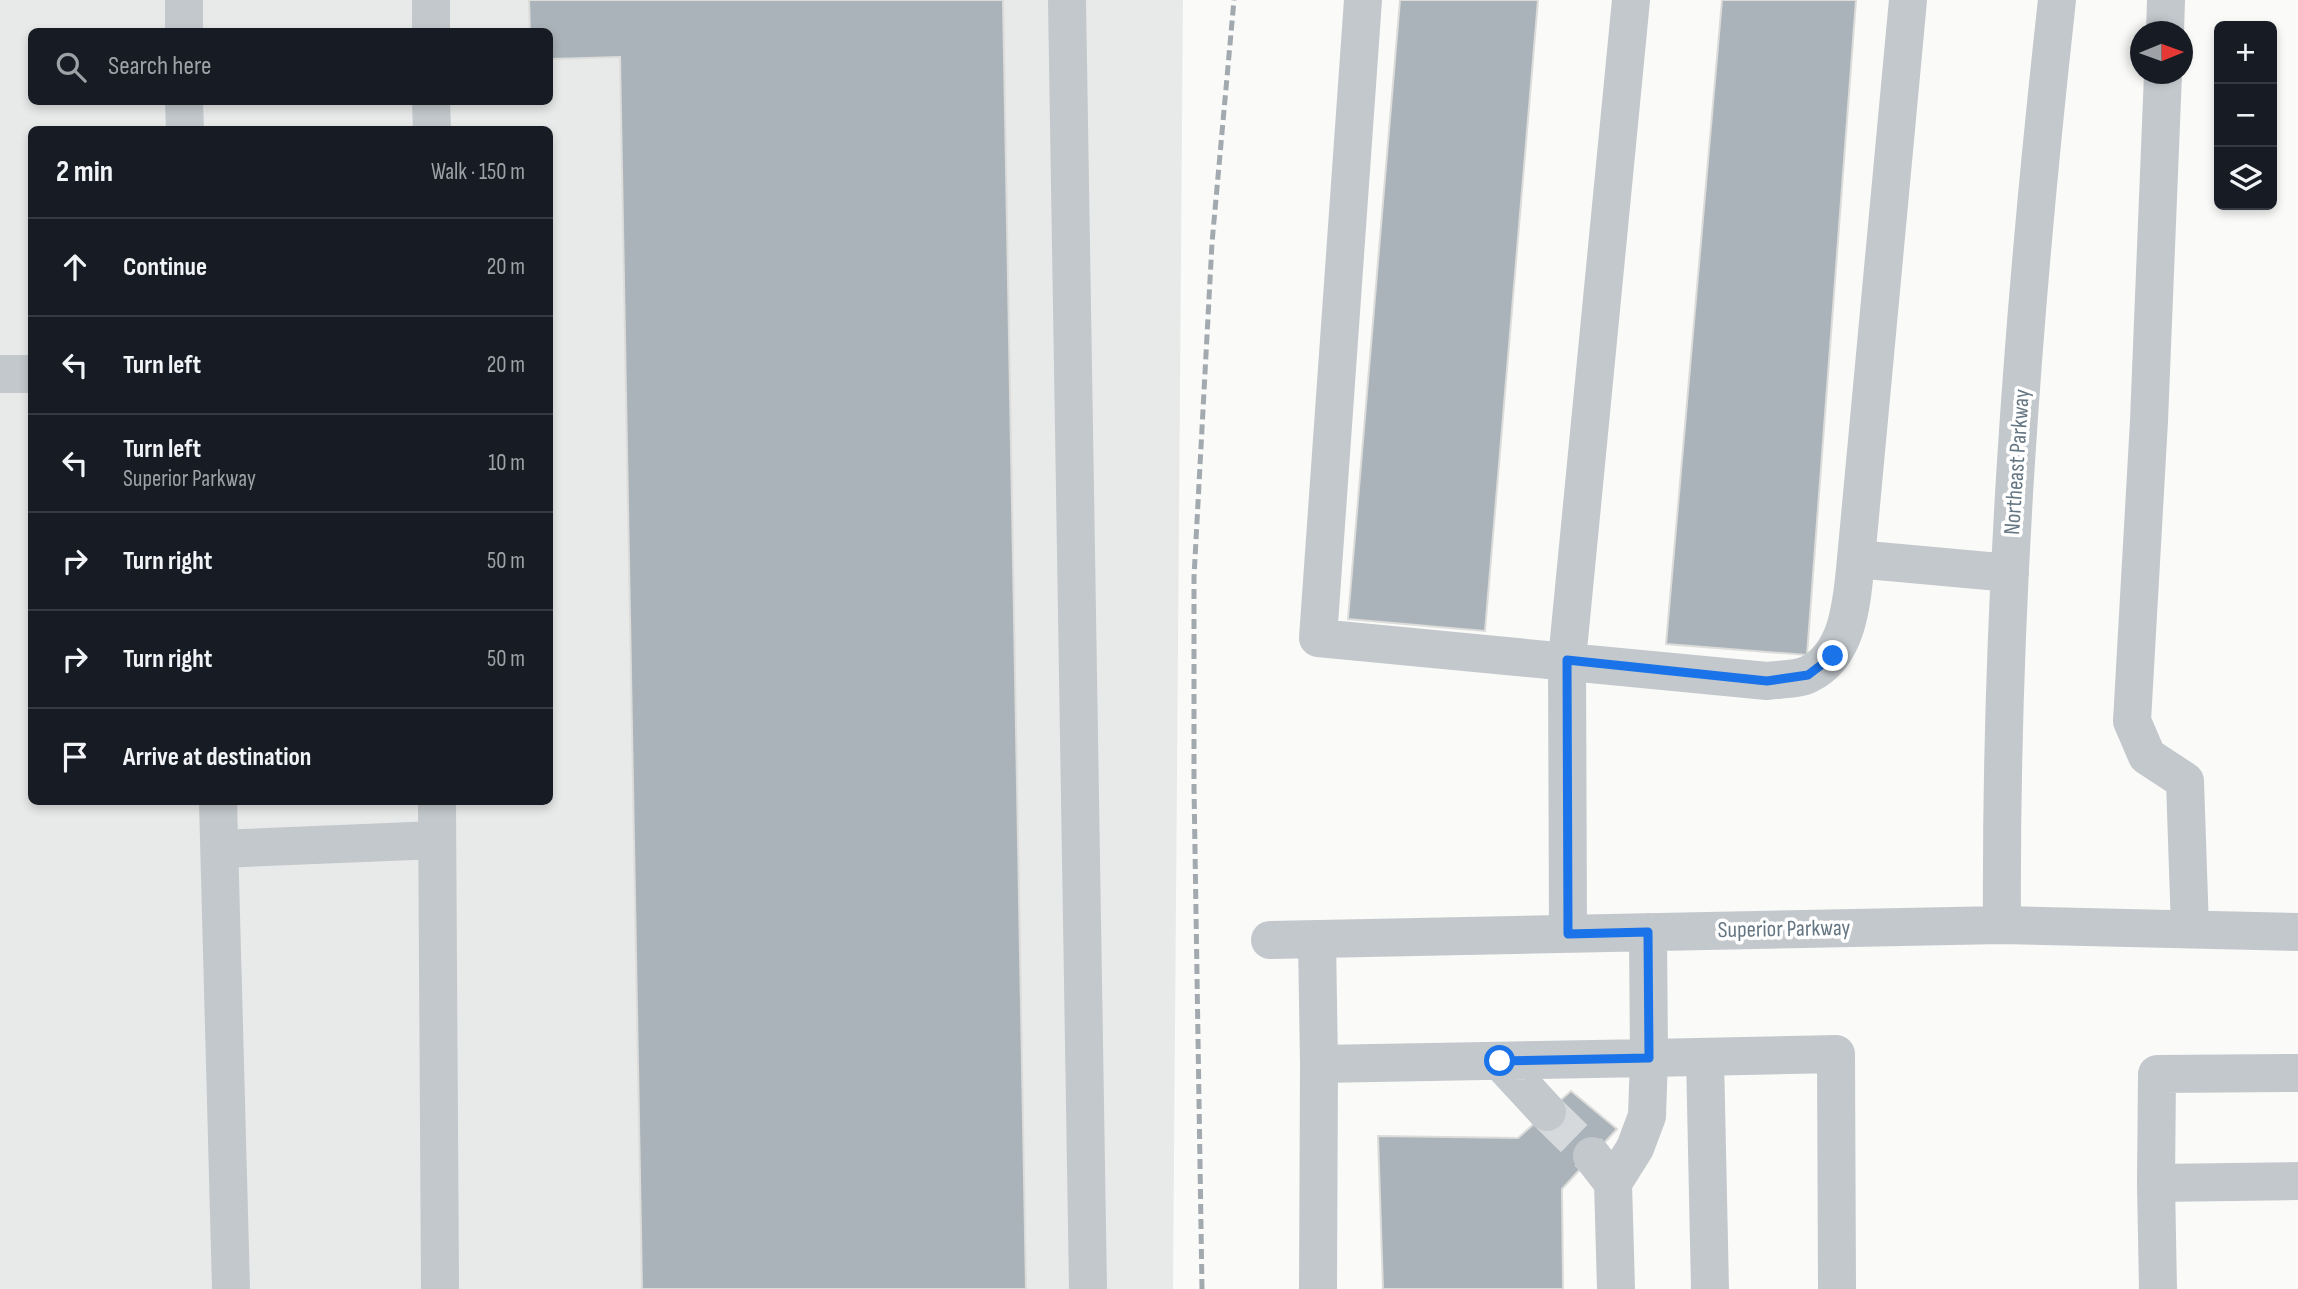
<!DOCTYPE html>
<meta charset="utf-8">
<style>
:root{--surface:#171b24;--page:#242831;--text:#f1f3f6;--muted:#9ea1a6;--line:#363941}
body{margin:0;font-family:"Sofia Sans Condensed",sans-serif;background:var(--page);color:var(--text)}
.controls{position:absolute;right:21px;top:21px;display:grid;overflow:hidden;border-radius:10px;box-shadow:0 4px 10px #0003}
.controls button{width:63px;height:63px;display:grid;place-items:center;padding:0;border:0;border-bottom:2px solid var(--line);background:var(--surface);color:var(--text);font:35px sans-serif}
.compass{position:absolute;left:2130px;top:21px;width:63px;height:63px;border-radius:50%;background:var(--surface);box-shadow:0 4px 10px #0003;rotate:89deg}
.stop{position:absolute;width:21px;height:21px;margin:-16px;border:5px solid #1a73e8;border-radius:50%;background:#fff}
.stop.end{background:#1a73e8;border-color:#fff;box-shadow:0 2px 7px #0008}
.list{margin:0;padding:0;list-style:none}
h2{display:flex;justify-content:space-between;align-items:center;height:91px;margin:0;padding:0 28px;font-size:30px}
h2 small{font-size:23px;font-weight:400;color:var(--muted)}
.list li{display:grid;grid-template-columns:46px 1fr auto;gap:21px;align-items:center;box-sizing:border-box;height:98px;padding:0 28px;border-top:2px solid var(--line)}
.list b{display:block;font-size:26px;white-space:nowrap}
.list p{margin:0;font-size:23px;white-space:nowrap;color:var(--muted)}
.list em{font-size:23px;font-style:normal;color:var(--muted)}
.icon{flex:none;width:38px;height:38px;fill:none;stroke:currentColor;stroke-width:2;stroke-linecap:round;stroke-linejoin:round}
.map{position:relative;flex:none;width:2298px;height:1289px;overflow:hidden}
.search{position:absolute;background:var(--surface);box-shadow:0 4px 10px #0003;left:28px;top:28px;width:525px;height:77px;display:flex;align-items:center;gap:18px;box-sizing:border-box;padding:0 24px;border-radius:10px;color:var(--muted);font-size:26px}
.panel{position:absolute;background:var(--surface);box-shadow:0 4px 10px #0003;left:28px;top:126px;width:525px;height:679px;border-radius:10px}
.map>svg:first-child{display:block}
.built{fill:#e8e9e9;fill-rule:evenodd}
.building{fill:#aab3b9;stroke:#dcdcda;stroke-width:2}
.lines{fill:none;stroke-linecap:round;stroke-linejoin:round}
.minor-tunnel{stroke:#d5d9db;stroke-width:38;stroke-dasharray:38 19;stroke-linecap:butt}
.minor{stroke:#c3c8cc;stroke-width:38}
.rail{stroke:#a2aab0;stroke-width:5;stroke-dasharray:10 5;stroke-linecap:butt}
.route{stroke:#1a73e8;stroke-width:9}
.labels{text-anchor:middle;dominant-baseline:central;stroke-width:7;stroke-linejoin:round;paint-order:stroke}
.street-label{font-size:23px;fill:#657683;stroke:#fff}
</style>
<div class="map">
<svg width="2298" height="1289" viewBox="0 0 2298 1289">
<rect width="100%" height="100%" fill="#fafaf8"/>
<path class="built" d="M0 0H1183L1173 1289H0ZM32 32H550V102H32ZM32 130H550V802H32Z"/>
<path class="building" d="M529 0H1003L1026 1289H642L620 57 550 59V32H530Z
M1400 0H1538L1485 631 1348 619Z
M1722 0H1856L1807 655 1666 644Z
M1571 1091 1617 1129 1562 1189 1563 1289H1383L1378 1136 1518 1138Z"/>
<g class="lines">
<path class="minor-tunnel" d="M1547 1112 1592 1156"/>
<path class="minor" d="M184 0V32
M431 0V32
M1067 0 1088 1289
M1363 0 1318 638 1767 681C1779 679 1798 680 1809 674 1850 654 1852 598 1856 559L1908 0
M2165 32 2166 0
M2163 74 2149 421 2132 721 2147 756 2185 781 2190 929
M184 102 185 130
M431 102 432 130
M0 374H32
M1856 559 2010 573
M218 802 231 1289
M437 802 440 1289
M220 849 437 840
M2002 925C2000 616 2023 307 2057 0
M1568 934 1567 660 1631 0
M1317 939 1319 1064 1649 1058 1648 932
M1270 940 2002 925 2298 932
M1705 1057 1710 1289
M1500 1061 1547 1112
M1592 1156 1613 1183 1616 1289
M1613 1183 1635 1148 1647 1116 1649 1058 1836 1054 1837 1289
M2156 1183 2157 1074 2298 1073
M1318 1289 1319 1064
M2158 1289 2156 1183 2298 1181"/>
<path class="rail" d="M1202 1289 1194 787V577L1212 243 1234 0"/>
</g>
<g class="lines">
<path class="route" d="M1500 1061 1649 1058 1648 932 1568 934 1567 660 1767 681 1808 675 1833 656"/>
</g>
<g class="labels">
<g class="street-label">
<text transform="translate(2017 462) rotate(-86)">Northeast Parkway</text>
<text transform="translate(1784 929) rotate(-1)">Superior Parkway</text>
</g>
</g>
</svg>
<div class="controls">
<button>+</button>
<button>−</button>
<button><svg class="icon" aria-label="layers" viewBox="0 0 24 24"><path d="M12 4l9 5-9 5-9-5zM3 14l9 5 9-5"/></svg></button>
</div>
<svg class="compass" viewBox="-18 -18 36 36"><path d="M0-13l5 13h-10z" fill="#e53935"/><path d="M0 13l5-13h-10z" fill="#9ea1a6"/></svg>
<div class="stop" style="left:1500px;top:1061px"></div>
<div class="stop end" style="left:1833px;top:656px"></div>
<div class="search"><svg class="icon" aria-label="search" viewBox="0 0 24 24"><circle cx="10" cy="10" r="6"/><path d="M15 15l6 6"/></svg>Search here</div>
<section class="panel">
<h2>2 min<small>Walk · 150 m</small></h2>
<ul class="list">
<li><svg class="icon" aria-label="ahead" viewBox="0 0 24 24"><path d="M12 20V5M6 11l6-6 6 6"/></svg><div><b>Continue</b></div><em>20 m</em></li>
<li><svg class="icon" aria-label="left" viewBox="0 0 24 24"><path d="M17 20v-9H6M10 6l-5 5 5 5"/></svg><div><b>Turn left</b></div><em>20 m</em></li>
<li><svg class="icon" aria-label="left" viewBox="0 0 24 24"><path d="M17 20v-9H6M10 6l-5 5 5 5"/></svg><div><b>Turn left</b><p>Superior Parkway</p></div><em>10 m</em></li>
<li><svg class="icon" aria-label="right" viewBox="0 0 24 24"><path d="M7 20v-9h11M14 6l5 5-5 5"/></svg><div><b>Turn right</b></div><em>50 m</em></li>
<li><svg class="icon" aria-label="right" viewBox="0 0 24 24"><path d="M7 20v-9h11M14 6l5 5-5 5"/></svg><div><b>Turn right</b></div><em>50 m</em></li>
<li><svg class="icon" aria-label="arrive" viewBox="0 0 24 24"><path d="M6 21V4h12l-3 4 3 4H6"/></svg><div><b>Arrive at destination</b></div></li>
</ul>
</section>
</div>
